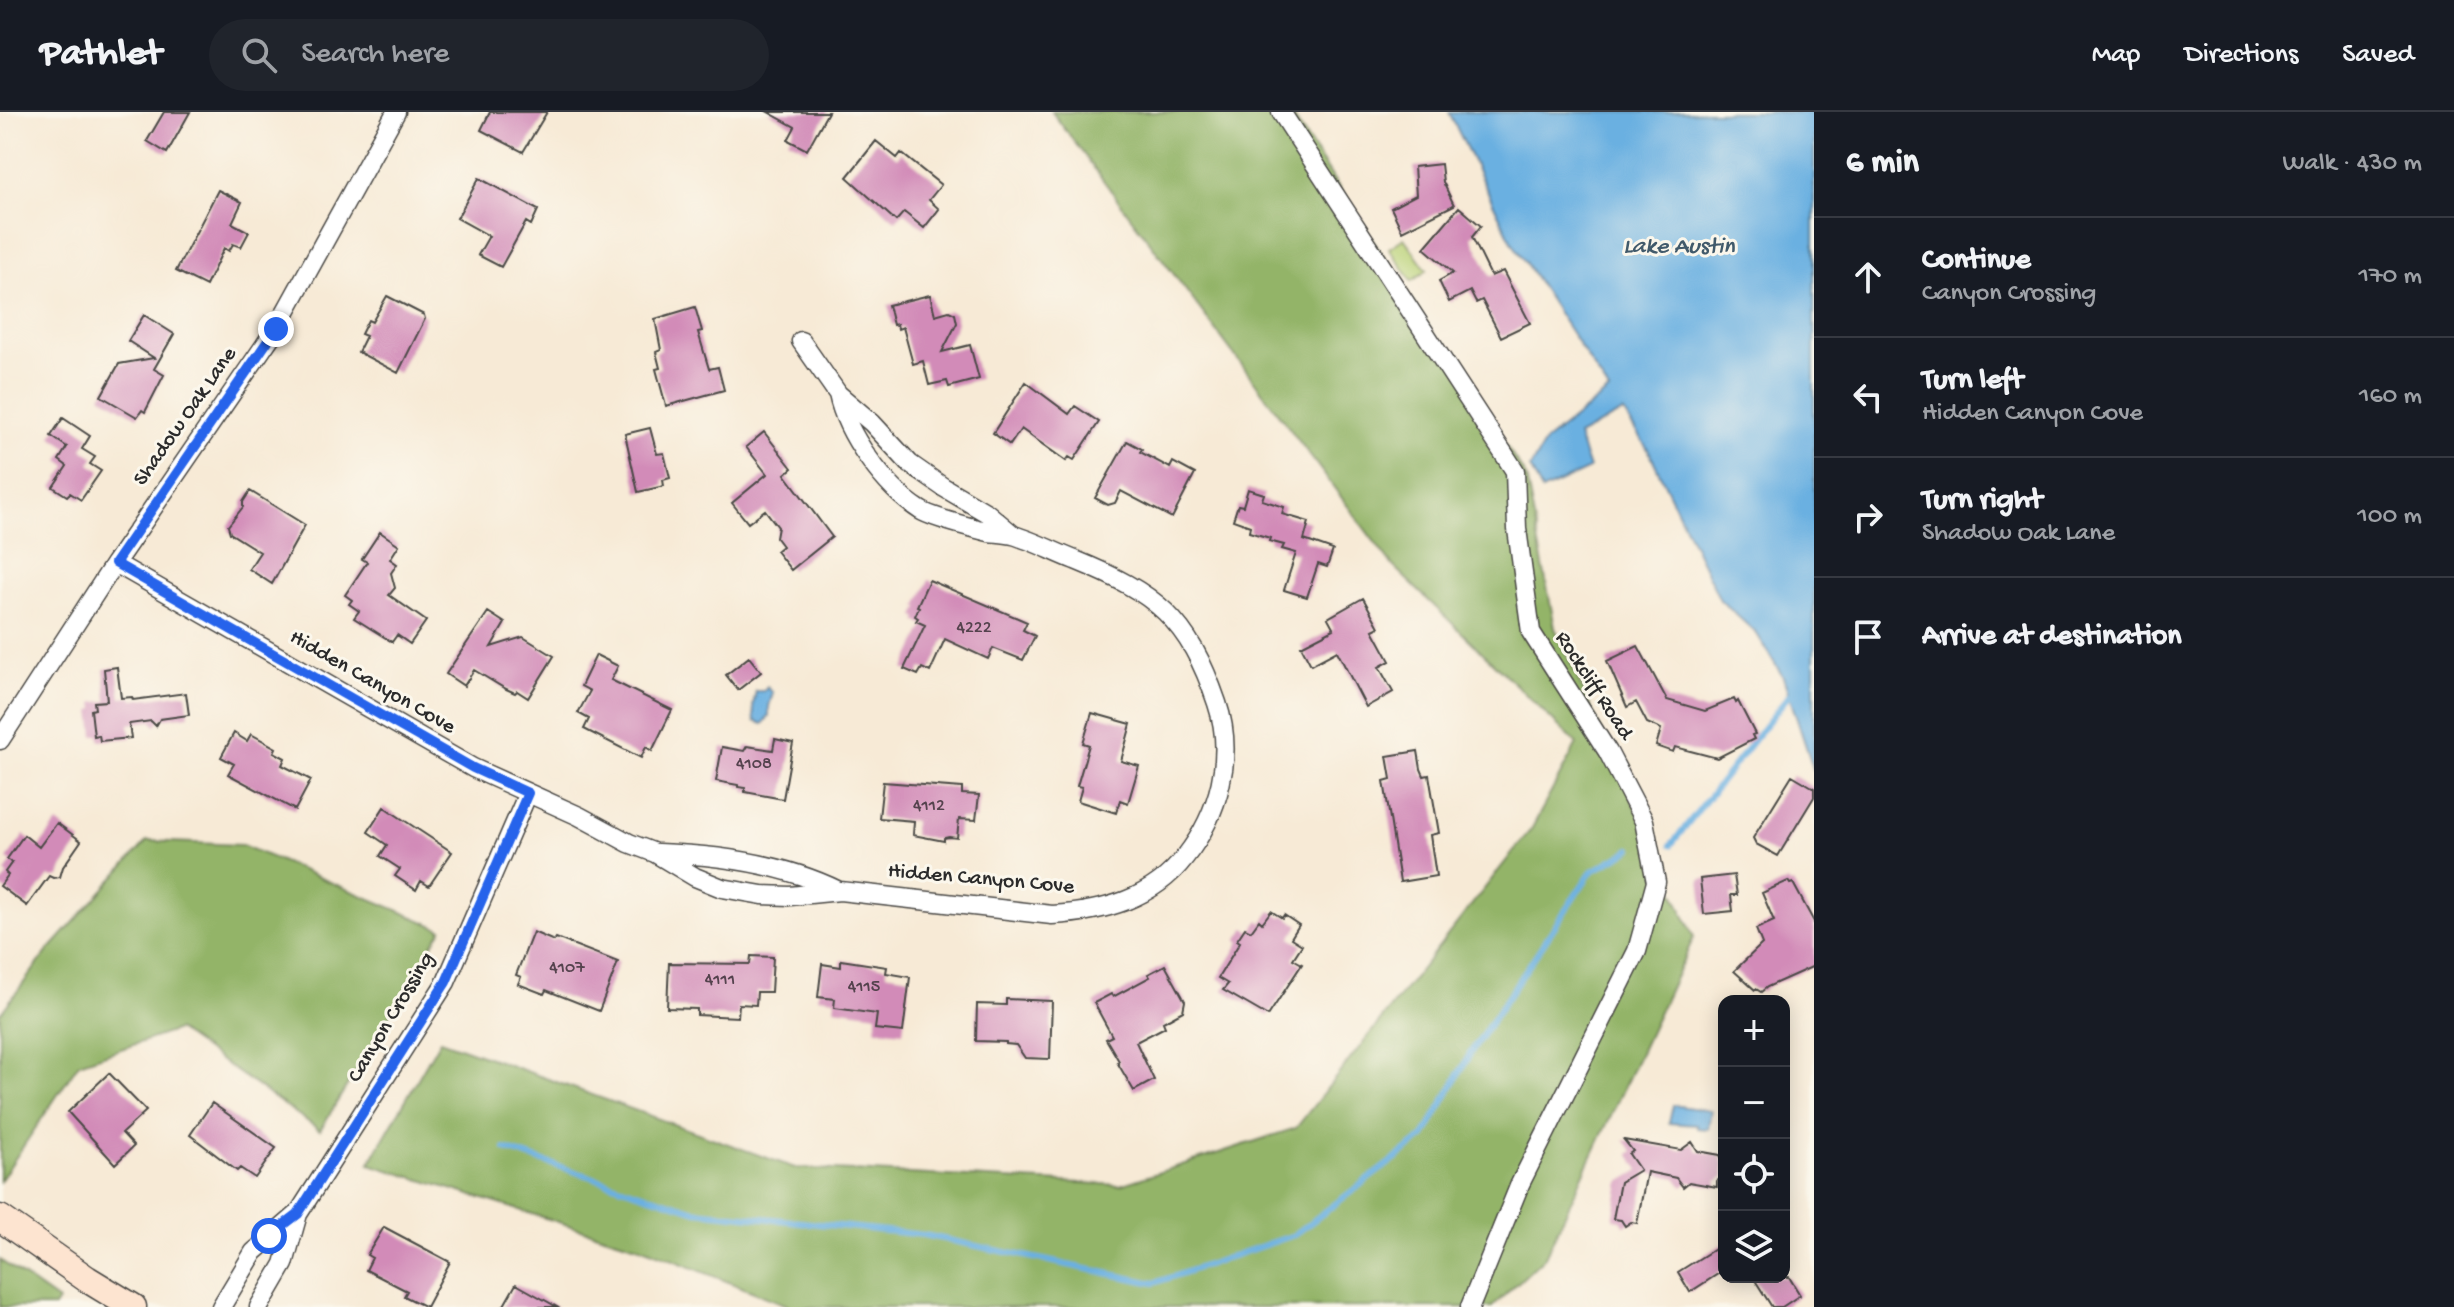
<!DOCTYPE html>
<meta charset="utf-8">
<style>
:root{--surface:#171b24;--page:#20242c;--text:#f1f3f6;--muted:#9ea1a6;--line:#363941}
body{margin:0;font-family:"Gochi Hand",sans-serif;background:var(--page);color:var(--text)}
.controls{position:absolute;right:24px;bottom:24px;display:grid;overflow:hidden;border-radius:16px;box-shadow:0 4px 20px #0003}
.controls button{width:72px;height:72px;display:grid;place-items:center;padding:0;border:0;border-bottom:2px solid var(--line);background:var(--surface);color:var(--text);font:40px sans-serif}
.stop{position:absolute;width:24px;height:24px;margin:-18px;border:6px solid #2563eb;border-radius:50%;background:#fff}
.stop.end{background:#2563eb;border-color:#fff;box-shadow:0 2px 8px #0008}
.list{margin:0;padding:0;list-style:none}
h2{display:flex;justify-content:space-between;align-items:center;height:104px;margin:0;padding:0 32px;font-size:34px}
h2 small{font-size:26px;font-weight:400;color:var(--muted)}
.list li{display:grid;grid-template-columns:52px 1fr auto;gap:24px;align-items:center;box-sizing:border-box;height:120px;padding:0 32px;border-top:2px solid var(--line)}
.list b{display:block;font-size:30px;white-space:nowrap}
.list p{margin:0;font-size:26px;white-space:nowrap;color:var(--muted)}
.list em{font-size:26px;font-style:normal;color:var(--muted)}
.icon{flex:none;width:44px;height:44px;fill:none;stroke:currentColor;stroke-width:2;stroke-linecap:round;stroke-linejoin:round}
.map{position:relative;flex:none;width:1814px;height:1195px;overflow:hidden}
header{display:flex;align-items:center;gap:48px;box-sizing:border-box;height:112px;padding:0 40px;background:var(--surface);border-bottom:2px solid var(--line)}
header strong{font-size:38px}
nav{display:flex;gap:44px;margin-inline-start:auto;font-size:28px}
.search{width:560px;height:72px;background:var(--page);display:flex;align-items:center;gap:20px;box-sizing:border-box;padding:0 28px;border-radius:44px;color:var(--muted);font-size:30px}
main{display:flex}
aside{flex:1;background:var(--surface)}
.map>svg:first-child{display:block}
.green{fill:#bad277;stroke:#727e51;stroke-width:2}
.forest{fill:#93b468;stroke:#5f704a;stroke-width:2}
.water{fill:#6bb0e1;stroke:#4b6e86;stroke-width:2}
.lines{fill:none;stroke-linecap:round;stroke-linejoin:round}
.stream{stroke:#6bb0e1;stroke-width:6}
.building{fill:#d28bb8}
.street-casing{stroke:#4a4845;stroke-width:21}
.secondary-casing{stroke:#4a4845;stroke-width:29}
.street{stroke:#fff;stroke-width:18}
.secondary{stroke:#fde4d0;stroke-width:26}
.route{stroke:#2563eb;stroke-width:10}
.labels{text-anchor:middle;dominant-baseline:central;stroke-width:6;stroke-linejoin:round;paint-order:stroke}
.number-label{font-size:18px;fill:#55434e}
.street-label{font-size:22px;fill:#2b2b2b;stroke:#fbf7ec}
.water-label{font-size:24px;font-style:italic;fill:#415a6b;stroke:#fbf7ec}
</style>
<header>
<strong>Pathlet</strong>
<div class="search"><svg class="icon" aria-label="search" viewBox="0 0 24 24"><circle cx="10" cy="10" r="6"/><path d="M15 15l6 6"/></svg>Search here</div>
<nav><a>Map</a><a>Directions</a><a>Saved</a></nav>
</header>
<main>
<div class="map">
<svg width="1814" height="1195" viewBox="0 0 1814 1195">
<rect width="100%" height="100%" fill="#fbf7ec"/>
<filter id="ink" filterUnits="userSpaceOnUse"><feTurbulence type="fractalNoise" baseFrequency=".0125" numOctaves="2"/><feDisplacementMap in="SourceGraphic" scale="16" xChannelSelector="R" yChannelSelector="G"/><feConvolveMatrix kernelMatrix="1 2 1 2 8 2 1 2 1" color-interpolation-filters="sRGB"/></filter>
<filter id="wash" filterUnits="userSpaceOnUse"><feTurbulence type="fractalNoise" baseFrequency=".006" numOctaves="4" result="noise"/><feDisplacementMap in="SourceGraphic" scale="32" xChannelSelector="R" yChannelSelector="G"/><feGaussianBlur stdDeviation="1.8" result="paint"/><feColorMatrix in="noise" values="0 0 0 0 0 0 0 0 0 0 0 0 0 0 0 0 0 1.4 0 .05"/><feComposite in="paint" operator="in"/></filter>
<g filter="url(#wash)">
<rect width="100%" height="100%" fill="#f7ead6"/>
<path class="green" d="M1404 126 1427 158 1412 169 1389 136Z"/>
<path class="forest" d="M1052 0H1290L1526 365 1555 516 1694 825 1545 1145 1492 1195H792L640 1135 369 1052 440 928 795 1056 1120 1073 1296 1016 1532 716 1577 632 1392 453Z
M147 729 242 733 442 817 320 1018 177 918 79 951 0 1069V902L48 839Z
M0 1148 58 1189 54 1195H0Z"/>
<path class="water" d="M1449 0H1814V659L1783 565 1757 522 1720 488 1649 339 1623 300 1578 324 1589 357 1542 379 1530 356 1546 329 1609 279 1512 130Z
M767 575 773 581 769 594V604L763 612 755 609 753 593 756 579H764Z
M1673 993 1711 999 1708 1017 1697 1016V1013L1669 1011Z"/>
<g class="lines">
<path class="stream" d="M1671 733 1790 582 1794 581
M505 1037 696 1099 924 1123 1154 1171 1294 1123 1424 1025 1471 940 1591 760 1631 737"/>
</g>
<g id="blocks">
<path class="building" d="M164 0H190L167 41 147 29Z
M490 0H547L523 40 481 18Z
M768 0H828L807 38 788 28 795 15Z
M876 29 897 46 901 41 941 73 929 88 939 97 924 116 904 100 896 109 847 65Z
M1441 52 1443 70 1454 93 1402 119 1391 96 1416 83 1414 55Z
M479 66 538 98 531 113 526 110 501 155 478 143 489 124 457 106Z
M218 78 242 90 232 111 249 120 241 135 233 132 229 139 224 136 206 174 176 159Z
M1459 95 1481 114 1472 125 1491 164 1503 159 1530 211 1501 225 1482 188 1476 191 1470 179 1449 190 1439 169 1453 161 1424 136Z
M930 183 935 203 949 199 955 202 957 211 942 240 970 233 979 267 949 275 947 269 929 273 923 249 913 252 903 215 898 217 897 212 893 213 888 193Z
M387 184 424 203 425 207 398 261 358 240 366 224 361 222 368 208 372 210Z
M695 195 702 219 698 220 709 257 718 255 724 278 666 294 656 257 660 256 656 240 661 238 655 207Z
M144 203 174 222 154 257 164 263 145 300 142 298 137 305 101 284 119 252 154 246 128 229Z
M1026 270 1069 302 1075 294 1099 310 1074 348 1069 345 1066 349 1021 317 1010 333 993 321Z
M63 306 90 324 82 337 95 345 90 352 101 359 81 388 70 381 67 384 53 375 67 354 59 348 67 335 51 324Z
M650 316 657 342 664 341 670 366 663 368 664 374 638 380 625 322Z
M764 320 792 356 785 362 832 425 791 458 776 439 782 434 776 426 778 415 765 398 748 411 732 391 767 362 746 335Z
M1127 329 1142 337 1140 340 1170 356 1173 350 1195 362 1172 406 1121 379 1115 391 1108 393 1095 386Z
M1248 377 1264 382 1262 388 1284 395 1282 402 1309 410 1304 428 1333 438 1327 455 1318 452 1307 485 1284 478 1296 441 1282 437 1284 433 1269 429 1270 426 1249 420 1250 414 1233 408 1238 393 1243 394Z
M250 379 305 413 272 472 249 457 260 440 230 421 228 414 243 395V390Z
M380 420 399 433 390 447 397 452 391 461 395 476 389 483 426 509 410 532 397 523 392 530 354 506 359 499 349 492 352 488 345 483 367 450 362 447Z
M929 468 1027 510 1023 518 1035 524 1023 548 993 536 988 547 945 527 930 560 922 556 918 563 904 557 925 513 916 509 918 506 915 504 919 495 917 494Z
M1363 486 1379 515 1373 518 1390 549 1379 555 1393 580 1366 595 1337 539 1311 553 1301 534 1334 517 1328 506Z
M488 500 505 511 491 535 523 525 554 544 528 586 517 579 515 581 504 576 474 558 464 574 446 562Z
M1638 534 1667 588 1705 599 1734 587 1736 591 1738 589 1755 622 1752 623 1754 627 1717 646 1675 635 1673 640 1656 634 1661 617 1647 611 1636 590 1627 595 1607 549Z
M596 543 618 554 611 568 672 598 652 639 646 635 641 646 584 617 589 607 578 601 590 579 581 574Z
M749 545 761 560 738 578 726 563Z
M117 555 121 586 132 585 133 588 186 581 189 603 160 607 156 614 151 609 129 612 131 626 100 629 99 623 94 624 91 598 95 597 94 590 107 589 104 557Z
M1092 601 1131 612 1121 649 1139 654 1128 691 1120 688 1116 701 1078 689 1082 675 1077 674 1089 633 1083 631Z
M234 621 247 629 251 622 276 636 274 640 285 646 282 653 311 668 295 698 228 662 234 652 221 645Z
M775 627 793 631 783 687 745 680V676L738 675V673L716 669 722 635 744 639 747 634 773 638Z
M1418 639 1421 657 1424 664 1429 663 1439 721 1430 723 1436 764 1400 770 1384 669 1391 667 1387 644Z
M1792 663 1814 676V685L1778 744 1756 732 1753 726Z
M883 670 962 676V682L979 683 976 708 959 707 957 726 949 725 944 726V729L913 723 914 709 879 706Z
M384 695 452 740 429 774 421 769 416 778 395 764 400 757 380 744 387 733 368 720Z
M57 711 81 729 63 755 60 765 53 766 49 764 27 794 0 774 8 763 5 760 12 750 7 747 24 723 39 735Z
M1734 763 1737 783H1731L1733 799 1704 802 1700 767Z
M1788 769 1790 772 1793 771 1814 810V854L1767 875 1761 880 1756 877 1755 878 1734 859 1762 832 1756 817 1774 809 1762 781Z
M1271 799 1282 806 1284 803 1299 813 1291 826 1302 833 1293 847 1302 852 1268 904 1223 878 1228 872 1218 866 1240 830 1237 828 1245 816 1251 819 1259 808 1262 811Z
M533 820 554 829 556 826 618 850 599 899 546 878 544 882 518 872 521 865 516 863Z
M751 844 773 845 771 880H757L756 893 739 892 738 905 697 903V897L667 896 669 851 750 852Z
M841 848 887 855 886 861 910 865 903 920 875 917 877 902 834 896 835 887 818 885 822 852 841 855Z
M1165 853 1185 889 1183 899 1163 910 1165 915 1136 930 1154 968 1134 979 1117 950 1119 949 1106 927 1112 924 1094 891 1111 882 1113 885 1150 865 1148 862Z
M1006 887 1052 889 1050 947 1025 946 1016 933 1006 932V930L976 929 977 892 1006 893Z
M109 961 146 999 122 1021 134 1034 115 1052 68 1000Z
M212 991 276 1036 255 1066 240 1056 237 1059 190 1023Z
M1624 1028 1681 1038 1692 1030 1698 1039 1720 1043 1724 1050V1064L1717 1069V1075L1689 1070 1683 1075 1676 1066 1647 1060 1637 1111 1631 1110 1625 1114 1621 1108 1613 1107 1620 1070 1640 1058 1629 1042 1633 1039Z
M384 1115 450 1150 426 1195 404 1184 407 1179 366 1158 372 1146 367 1143Z
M1724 1131V1158L1690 1180 1678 1160Z
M1753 1165H1789L1800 1183 1782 1195H1772Z
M516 1172 557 1195H503Z"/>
</g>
</g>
<g filter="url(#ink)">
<use href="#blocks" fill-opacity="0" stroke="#4a4845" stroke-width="2"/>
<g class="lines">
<defs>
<path id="street" d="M1281 0 1515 359 1517 417 1531 520 1608 640 1644 709 1656 770 1637 839 1520 1072 1470 1195
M801 229 838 282 872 311 910 352 943 375 987 401 1012 422
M115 451 473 656 579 704 629 731 655 741 695 765 722 776 762 783 790 784 840 779 1052 803C1103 800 1153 787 1185 745 1219 702 1235 644 1217 591 1188 506 1156 481 1075 448 1054 440 1034 429 1013 423 1005 421 997 421 989 420 973 416 932 406 920 398 885 376 846 322 838 282
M0 628 115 451 276 217 396 0
M658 741C718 743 785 752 839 779
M221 1195 254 1140 298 1102
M259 1195 284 1152 298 1102 446 870 528 681"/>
<path id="secondary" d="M0 1106 87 1167 133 1195"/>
</defs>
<use href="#street" class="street-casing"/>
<use href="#secondary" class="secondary-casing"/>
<use href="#street" class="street"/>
<use href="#secondary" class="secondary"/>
</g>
</g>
<g class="lines" filter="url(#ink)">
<path class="route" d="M269 1124 298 1102 446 870 528 681 473 656 115 451 276 217"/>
</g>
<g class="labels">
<g class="number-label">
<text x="974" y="516">4222</text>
<text x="754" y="652">4108</text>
<text x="929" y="694">4112</text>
<text x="567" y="856">4107</text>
<text x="720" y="868">4111</text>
<text x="864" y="875">4115</text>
</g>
<g class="street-label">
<text transform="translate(186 305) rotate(-55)">Shadow Oak Lane</text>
<text transform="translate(372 571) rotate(30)">Hidden Canyon Cove</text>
<text transform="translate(1593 574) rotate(57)">Rockcliff Road</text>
<text transform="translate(981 768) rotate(5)">Hidden Canyon Cove</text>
<text transform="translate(392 906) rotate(-59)">Canyon Crossing</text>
</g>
<g class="water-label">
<text x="1679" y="135">Lake Austin</text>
</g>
</g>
</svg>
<div class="controls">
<button>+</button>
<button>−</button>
<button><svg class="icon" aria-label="locate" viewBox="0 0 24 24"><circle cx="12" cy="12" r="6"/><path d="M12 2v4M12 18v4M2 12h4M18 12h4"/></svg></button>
<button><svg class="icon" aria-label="layers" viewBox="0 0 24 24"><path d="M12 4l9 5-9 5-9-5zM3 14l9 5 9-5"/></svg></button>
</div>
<div class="stop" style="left:269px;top:1124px"></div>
<div class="stop end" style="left:276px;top:217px"></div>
</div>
<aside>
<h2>6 min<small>Walk · 430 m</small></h2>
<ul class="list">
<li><svg class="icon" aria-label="ahead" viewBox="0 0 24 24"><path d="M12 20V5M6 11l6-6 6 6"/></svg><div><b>Continue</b><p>Canyon Crossing</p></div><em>170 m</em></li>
<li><svg class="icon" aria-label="left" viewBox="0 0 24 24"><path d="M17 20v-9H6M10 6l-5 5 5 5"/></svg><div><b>Turn left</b><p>Hidden Canyon Cove</p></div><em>160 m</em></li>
<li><svg class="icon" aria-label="right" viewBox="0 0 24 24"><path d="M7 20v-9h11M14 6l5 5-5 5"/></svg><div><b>Turn right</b><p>Shadow Oak Lane</p></div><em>100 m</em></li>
<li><svg class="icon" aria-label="arrive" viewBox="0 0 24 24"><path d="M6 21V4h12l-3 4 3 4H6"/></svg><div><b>Arrive at destination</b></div></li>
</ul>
</aside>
</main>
